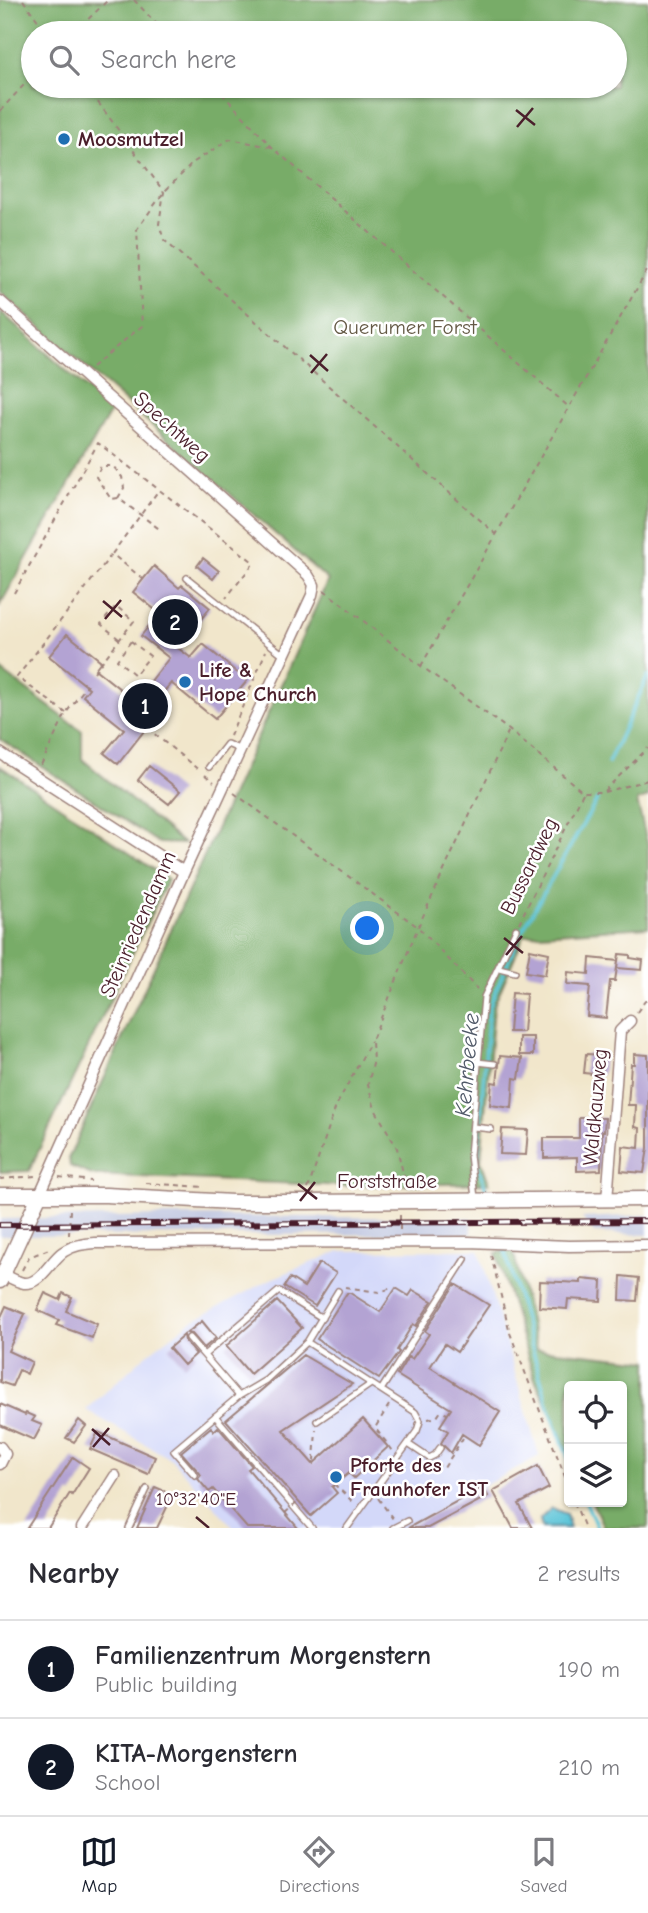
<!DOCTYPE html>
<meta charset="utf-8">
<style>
:root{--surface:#fff;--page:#f2f2f3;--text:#2b2b33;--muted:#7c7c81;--line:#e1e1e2;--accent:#111827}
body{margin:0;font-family:"Comic Neue",sans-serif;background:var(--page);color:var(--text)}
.controls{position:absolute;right:21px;bottom:21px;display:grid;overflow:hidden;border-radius:7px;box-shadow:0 2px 5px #0004}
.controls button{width:63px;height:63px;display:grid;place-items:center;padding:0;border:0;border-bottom:2px solid var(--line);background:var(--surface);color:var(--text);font:35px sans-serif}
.you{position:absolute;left:368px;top:929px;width:24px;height:24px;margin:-18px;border:5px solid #fff;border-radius:50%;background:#1a73e8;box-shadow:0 0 0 10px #1a73e833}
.badge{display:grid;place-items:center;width:46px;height:46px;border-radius:50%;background:var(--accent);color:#fff;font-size:23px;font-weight:700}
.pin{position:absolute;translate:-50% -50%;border:4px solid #fff;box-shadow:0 2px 7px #0006}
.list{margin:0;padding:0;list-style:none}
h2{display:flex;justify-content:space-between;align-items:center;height:91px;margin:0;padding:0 28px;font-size:30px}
h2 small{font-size:23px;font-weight:400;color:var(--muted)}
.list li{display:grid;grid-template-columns:46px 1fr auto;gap:21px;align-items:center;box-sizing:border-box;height:98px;padding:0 28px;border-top:2px solid var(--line)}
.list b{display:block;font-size:26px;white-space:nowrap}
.list p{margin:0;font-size:23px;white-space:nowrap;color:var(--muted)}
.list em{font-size:23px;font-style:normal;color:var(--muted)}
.icon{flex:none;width:38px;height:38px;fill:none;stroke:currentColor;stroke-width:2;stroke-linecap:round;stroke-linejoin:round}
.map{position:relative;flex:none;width:648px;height:1528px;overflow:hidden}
.search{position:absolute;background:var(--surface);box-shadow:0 2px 5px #0004;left:21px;right:21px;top:21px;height:77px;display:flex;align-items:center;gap:18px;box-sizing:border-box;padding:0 24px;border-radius:38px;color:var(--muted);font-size:26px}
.sheet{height:287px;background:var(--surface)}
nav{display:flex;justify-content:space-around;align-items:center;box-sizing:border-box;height:98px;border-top:2px solid var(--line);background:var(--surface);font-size:19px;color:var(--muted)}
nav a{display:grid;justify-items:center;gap:4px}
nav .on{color:var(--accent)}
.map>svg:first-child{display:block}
.built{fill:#d3d8f9}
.industrial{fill:#bcc3de}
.forest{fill:#78ac68;stroke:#61664a;stroke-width:2;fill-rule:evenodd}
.water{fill:#5cc4d8;stroke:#537282;stroke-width:2}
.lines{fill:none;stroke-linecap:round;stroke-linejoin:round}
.stream{stroke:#5cc4d8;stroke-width:3.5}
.building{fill:#b3a3d3}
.lane-casing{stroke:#9e827b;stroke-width:8}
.street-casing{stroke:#9e827b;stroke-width:13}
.secondary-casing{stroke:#9e827b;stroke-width:17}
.path{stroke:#9e827b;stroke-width:2;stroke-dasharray:5 5;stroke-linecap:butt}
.lane{stroke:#fff;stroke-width:5}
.street{stroke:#fff;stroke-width:10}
.secondary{stroke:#fff;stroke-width:14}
.rail-casing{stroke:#4a1f2b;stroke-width:6}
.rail{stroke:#fff;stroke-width:3.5;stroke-dasharray:10;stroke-linecap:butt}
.path-bridge{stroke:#9e827b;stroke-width:2;stroke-dasharray:5 5;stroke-linecap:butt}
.ticks{fill:none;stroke:#4a1f2b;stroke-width:2.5}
.poi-dot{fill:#1f6fb2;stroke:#fff;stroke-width:2.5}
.labels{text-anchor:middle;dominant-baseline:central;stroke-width:5;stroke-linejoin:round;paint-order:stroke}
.poi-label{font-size:21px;font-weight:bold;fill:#4a1f2b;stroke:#fff;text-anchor:start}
.park-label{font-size:21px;fill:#655a46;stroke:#fff}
.street-label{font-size:21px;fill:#4a1f2b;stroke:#fff}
.water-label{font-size:23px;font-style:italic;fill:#505968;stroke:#fff}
.ticks-label{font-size:18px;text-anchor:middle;fill:#4a1f2b;stroke:#fff;stroke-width:5;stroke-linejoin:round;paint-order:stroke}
</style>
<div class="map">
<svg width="648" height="1528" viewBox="0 0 648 1528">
<rect width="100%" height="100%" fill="#fff"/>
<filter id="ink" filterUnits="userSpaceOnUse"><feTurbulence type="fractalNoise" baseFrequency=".0143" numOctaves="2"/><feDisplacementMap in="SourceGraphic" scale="14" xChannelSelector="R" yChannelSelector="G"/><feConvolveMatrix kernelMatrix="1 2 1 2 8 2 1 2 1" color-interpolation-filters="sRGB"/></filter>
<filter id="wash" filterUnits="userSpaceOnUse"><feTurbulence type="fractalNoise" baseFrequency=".00686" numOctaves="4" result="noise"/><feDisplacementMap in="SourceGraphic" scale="28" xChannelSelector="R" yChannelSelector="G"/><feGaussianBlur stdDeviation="1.57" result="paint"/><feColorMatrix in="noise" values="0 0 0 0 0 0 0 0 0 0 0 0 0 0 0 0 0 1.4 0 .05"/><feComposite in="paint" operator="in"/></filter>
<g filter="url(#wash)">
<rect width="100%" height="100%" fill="#f1e6cb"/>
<path class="built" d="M479 1250 539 1456 406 1528H234L171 1459 86 1410 145 1356 190 1322 271 1279 340 1251Z"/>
<path class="industrial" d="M648 1215V1235L594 1233 582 1218Z
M167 1216 471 1218 472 1234 0 1236V1219Z"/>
<path class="forest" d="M0 0H648V797L637 801 648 846V927L524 935 494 1005 481 1160 489 1183 348 1186 92 1175 70 1166 69 1157 328 580 0 292ZM33 33H615V86H33Z
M0 311 111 411 0 605Z
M0 670 82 731V759L184 844 159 843 0 739Z
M0 766 168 879 29 1171 0 1172Z
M513 1250 537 1349 648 1361V1528H604L592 1502H622V1386H569V1453L534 1377 496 1253Z"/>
<path class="water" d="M552 1508 566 1514 570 1528H542L540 1519Z"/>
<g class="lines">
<path class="stream" d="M608 763 648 676
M486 1189 477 1163 489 1007 519 936 597 800
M504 1247 548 1405 569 1460
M586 1502 597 1528"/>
</g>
<g id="blocks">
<path class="building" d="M203 558 219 571 213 579 197 566Z
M154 566 179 588 182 585 210 608 178 648 191 658 203 644 247 681 215 719 171 683 148 711 155 717 118 764 104 753 124 729 83 696 89 688 49 656 67 634 101 661 95 669 135 701 169 658 141 636 159 613 133 592Z
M149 766 180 791 169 804 138 780Z
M530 949 549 953 545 975 526 972Z
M619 954 630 955V958L643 960 642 970 617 968Z
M590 958 618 961 615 981H610L606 1018 587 1016 590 986 567 984 568 972 589 974Z
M512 993 526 994 523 1032H509Z
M519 1037H533V1055H519Z
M586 1054 604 1055 602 1075 584 1073Z
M634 1054 648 1055V1148L644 1173 621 1171 623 1146 639 1148 640 1128 635 1127 636 1105H628L631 1064H634Z
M500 1056 522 1058 519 1079 514 1078 512 1108 490 1105 492 1082 497 1083Z
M579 1118H605L604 1131H602L601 1170 577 1171V1157L544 1158V1138H579Z
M502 1129 528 1130 526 1155 500 1154Z
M319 1263 336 1273 315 1306 284 1287 290 1278 304 1287Z
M621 1276 639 1278 637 1301 620 1300Z
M581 1279 602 1281 601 1301 568 1299 567 1309 539 1307 540 1281 581 1283Z
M455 1284 489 1305 457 1352 445 1344 430 1367 500 1412 479 1445 462 1434 451 1453 441 1443 448 1431 440 1426 451 1409 397 1375 408 1357 412 1359 429 1334 425 1331Z
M396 1288 409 1296 413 1290 432 1301 416 1326 413 1324 397 1350 399 1352 379 1379 317 1339 347 1293H350L380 1312Z
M45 1293 60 1300 63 1293 72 1297 66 1311 97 1324 92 1338 56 1325 59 1320 37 1310Z
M277 1301 302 1328 250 1374 226 1346Z
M6 1306 25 1314 8 1351 32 1362 27 1374 19 1370 12 1386 0 1382V1319Z
M202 1321 216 1338 204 1348 192 1334 187 1333Z
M184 1335 185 1341 196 1354 184 1365 169 1348Z
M303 1355 352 1384 283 1430 313 1464 363 1419 388 1447 354 1478 349 1473 332 1487 337 1493 311 1516 226 1420Z
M0 1404 25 1415 26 1413 35 1417 32 1421 42 1425 34 1440 0 1425Z
M79 1420 86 1426 74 1442 66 1438Z
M211 1427 214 1431 218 1427 252 1466 248 1469 298 1528H247L213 1489 209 1492 198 1479 201 1475 199 1472 181 1452Z
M98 1432 155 1457 148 1474 90 1449Z
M73 1457 89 1468 72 1495 70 1493 48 1528H27Z
M538 1466 549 1488 519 1504 532 1528H513L493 1491Z
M155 1487 172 1494 169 1503 157 1528H137Z
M483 1487 488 1496 428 1528H408Z"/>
</g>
</g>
<g filter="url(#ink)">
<use href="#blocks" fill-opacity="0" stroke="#9e827b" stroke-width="2"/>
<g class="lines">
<defs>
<path id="lane" d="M187 578 285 656
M209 767 227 744 241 750
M499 968 515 972
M477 1062 495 1064
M473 1127 491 1129
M475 1198 470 1155 484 997 516 929
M189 1338 239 1396
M307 1342 338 1291
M204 1355 279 1291 322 1318
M381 1390 465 1259
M215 1416 312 1528
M317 1421 371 1384
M408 1444 429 1458 435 1455 440 1448
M195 1475 174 1451 239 1396 266 1380 307 1342 415 1412 420 1421 417 1431 347 1528
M129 1528 147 1489
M393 1528 407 1521"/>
<path id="street" d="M0 301 308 575 314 585 312 595 184 872 40 1194
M0 753 184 872
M607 1200 620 1031 630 1021
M3 1274C9 1277 17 1282 24 1283 40 1285 51 1260 63 1252 73 1245 84 1244 95 1243L469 1242 569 1246 648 1245
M0 1447 5 1454 0 1464
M82 1528 115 1476"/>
<path id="secondary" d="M0 1195H106L232 1202H307L648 1199
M0 1281 40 1194"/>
</defs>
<use href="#lane" class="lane-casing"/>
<use href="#street" class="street-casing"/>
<use href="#secondary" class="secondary-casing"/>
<path class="path" d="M23 0 47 33
M134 0 165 33
M74 33 108 0
M86 86 164 192 159 224 164 240 497 535
M215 86 272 147 570 408
M0 111 33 75
M92 367 142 326 137 229 164 192 194 162 230 139 271 147
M118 498 124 488 122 477 113 466H101L96 477 111 499 118 498 162 531
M143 579 112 554 158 491
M324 590 421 666 509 730 583 792H603L648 748
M14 593 98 443 252 561 253 564 226 598
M131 641 150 656 135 675 117 660Z
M421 666 648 269
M94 672 134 621 116 606 101 624 120 640
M66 713 17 677 112 554
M147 728 200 771
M230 736 266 651
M41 765 66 713 88 684
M205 775 214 782
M604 792 648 780
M234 793 418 927 477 989
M519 923 583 793
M637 1012 645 1001H648
M59 1177 91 1181
M0 1179 36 1176
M146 1183 203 1187
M308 1189 336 1106 371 1041
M404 1189 406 1185 397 1148 375 1109 368 1084 373 1064 372 1040 418 927 509 730
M400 1215V1231
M69 1235 70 1209
M491 1255 510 1333 569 1487
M22 1270 29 1257 49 1249
M345 1287 379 1292 392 1288
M389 1405 375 1428 393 1451
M428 1419 437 1417 441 1411 447 1414
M314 1461 316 1430
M436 1463 444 1468 463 1438
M334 1484 353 1502
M378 1498 393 1519
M574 1502 585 1528"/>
<use href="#lane" class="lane"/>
<use href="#street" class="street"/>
<use href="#secondary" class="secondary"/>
<defs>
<path id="rail" d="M0 1225 648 1221"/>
</defs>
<use href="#rail" class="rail-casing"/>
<use href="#rail" class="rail"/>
<path class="path-bridge" d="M285 1513 298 1502"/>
</g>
</g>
<path class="ticks" d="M516 110 535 125M517 127 533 108M310 355 328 371M311 373 327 354M103 601 122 617M105 619 121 600M504 938 523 953M506 955 522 936M298 1184 317 1199M300 1201 315 1182M92 1429 110 1445M93 1447 109 1428M196 1517 209 1528"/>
<g class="poi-dot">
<circle cx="64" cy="139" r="7"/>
<circle cx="185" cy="682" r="7"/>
<circle cx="336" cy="1477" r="7"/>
</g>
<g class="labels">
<g class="poi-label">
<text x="78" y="139">Moosmutzel</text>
<text x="199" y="670">Life &amp;<tspan x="199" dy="24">Hope Church</tspan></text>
<text x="350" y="1465">Pforte des<tspan x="350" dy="24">Fraunhofer IST</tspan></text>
</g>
<g class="park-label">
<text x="405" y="327">Querumer Forst</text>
</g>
<g class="street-label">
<text transform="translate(172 427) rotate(42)">Spechtweg</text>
<text transform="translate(529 866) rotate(-64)">Bussardweg</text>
<text transform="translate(138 924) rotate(-66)">Steinriedendamm</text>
<text transform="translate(595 1107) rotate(-85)">Waldkauzweg</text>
<text x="387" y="1181">Forststraße</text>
</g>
<g class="water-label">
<text transform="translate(467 1065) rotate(-85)">Kehrbeeke</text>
</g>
</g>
<g class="ticks-label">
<text x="196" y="1505">10°32'40"E</text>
</g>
</svg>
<div class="controls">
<button><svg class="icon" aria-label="locate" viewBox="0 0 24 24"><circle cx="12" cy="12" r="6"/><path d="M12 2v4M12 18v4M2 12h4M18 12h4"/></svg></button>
<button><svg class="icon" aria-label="layers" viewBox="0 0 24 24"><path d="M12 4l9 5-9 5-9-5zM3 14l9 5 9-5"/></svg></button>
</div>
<div class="you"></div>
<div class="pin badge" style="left:145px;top:706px">1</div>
<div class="pin badge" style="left:175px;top:622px">2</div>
<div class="search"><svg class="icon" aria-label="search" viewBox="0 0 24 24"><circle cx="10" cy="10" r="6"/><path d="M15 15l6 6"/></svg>Search here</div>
</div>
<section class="sheet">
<h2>Nearby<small>2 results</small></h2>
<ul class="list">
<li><span class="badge">1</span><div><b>Familienzentrum Morgenstern</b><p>Public building</p></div><em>190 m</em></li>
<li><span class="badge">2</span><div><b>KITA-Morgenstern</b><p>School</p></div><em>210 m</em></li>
</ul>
</section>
<nav>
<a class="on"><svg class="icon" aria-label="map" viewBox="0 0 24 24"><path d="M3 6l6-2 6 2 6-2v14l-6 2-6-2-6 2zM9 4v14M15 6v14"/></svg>Map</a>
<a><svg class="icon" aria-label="directions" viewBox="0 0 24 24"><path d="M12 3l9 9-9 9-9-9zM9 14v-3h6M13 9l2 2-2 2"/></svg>Directions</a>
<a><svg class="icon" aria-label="saved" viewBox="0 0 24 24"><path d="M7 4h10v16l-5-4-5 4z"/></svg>Saved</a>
</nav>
